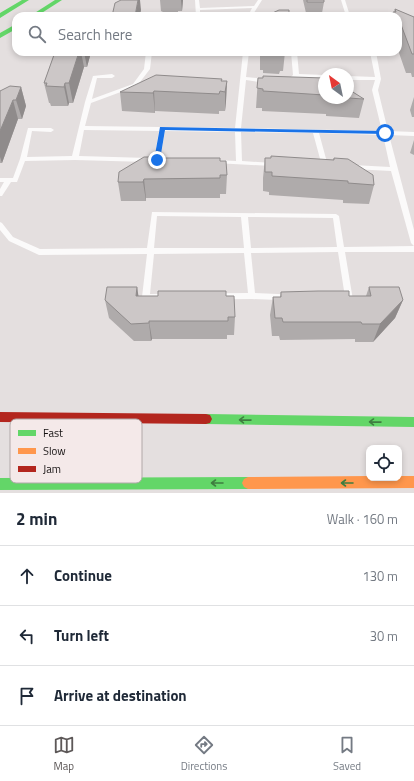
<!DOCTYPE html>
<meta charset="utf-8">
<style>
:root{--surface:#fff;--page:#f2f2f3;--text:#1f2937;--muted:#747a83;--line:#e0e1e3;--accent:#5d5858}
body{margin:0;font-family:"Titillium Web",sans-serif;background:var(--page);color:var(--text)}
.controls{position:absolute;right:12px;bottom:12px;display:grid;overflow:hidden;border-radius:8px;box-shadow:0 2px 6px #0003}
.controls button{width:36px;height:36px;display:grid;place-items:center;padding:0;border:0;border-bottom:1px solid var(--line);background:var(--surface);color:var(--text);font:20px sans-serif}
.compass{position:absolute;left:318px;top:68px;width:36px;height:36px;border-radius:50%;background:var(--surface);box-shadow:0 2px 6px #0003;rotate:327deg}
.stop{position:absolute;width:12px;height:12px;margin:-9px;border:3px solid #1a73e8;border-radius:50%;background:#fff}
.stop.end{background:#1a73e8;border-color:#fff;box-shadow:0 1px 4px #0008}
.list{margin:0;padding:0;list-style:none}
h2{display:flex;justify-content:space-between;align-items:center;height:52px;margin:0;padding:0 16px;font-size:17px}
h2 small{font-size:13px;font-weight:400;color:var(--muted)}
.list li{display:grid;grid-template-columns:26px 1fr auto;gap:12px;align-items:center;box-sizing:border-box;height:60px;padding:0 16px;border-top:1px solid var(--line)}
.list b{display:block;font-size:15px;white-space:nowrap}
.list em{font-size:13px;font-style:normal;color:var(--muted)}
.icon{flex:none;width:22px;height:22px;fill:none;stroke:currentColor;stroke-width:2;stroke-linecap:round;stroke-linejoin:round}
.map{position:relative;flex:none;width:414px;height:493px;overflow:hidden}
.search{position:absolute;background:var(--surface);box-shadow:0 2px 6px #0003;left:12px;right:12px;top:12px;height:44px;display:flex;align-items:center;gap:10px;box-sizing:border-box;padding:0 14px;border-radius:12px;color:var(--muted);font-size:15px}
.sheet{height:232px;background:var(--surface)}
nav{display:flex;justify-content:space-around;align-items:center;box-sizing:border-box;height:56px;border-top:1px solid var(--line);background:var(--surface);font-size:11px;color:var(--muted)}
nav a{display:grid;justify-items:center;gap:2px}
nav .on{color:var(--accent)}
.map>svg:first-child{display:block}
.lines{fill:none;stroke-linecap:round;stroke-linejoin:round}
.lane{fill:#fbfafa;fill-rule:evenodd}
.fast{fill:#63d668;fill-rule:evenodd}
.slow{fill:#ff974d;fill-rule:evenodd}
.jam{fill:#b3261e;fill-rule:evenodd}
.wall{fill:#afabab}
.shaded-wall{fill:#8f8b8b}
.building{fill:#ccc7c7;stroke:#8f8b8b}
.oneway{stroke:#3f7d40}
.route{fill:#1a73e8}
.key{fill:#f4e9e9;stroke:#b1a8a8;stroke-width:1}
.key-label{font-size:11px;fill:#141010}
</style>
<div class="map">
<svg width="414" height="493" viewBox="0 0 414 493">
<rect width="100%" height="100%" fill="#e4dfdf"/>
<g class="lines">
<path class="lane" d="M195 0H199L200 8 254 6 258 0H262L252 16H248L252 8 200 10V16H196Z
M341 0H345L350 16H346Z
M146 52H152L150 69 137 86 91 103 85 126 235 128 243 52H249L246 77 266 79 269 81 266 83 246 80 241 128 382 131 372 90 375 80H348V76L375 77 370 52H376L381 79 378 90 388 131 414 132V136L389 135 414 230V246L411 243 391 171 353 169 350 167 353 165 390 167 383 135 319 133 328 166 325 168 322 166 313 133 241 132 242 161 274 163 275 164 274 165 272 166 215 163 214 162 217 160 236 161 235 132 165 131 160 160 157 162 154 160 159 131 84 130 79 156 148 158 151 160 148 162 75 160 25 161 17 182H11L2 196H0V189L4 182H0V178H13L20 159 28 128H51L54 130 51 132 32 131 27 157 72 156 85 102 93 76 112 74 115 76 112 78H97L92 99 133 84 144 69Z
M291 52H297L299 74 324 75V79L297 78 290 83H286V81L293 75Z
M152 212 336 214 339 216 344 247 414 246V252H345L353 300 352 302 349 303 252 299 146 300 143 299 142 297 147 254 39 255 9 241 0 230V222L2 223 13 237 40 249 147 248ZM157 216 241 217 244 248H154ZM248 217 333 218 337 247 251 248ZM338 252 345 297 255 293 251 253ZM244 253 248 293 150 294 154 254Z"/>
<path class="fast" d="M22 0H29L0 18V13Z
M55 0H62L37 16H30Z
M16 24V29L0 38V33Z
M206 414 414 417V427L206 424 202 423 200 419 202 415Z
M248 477 252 479 254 483 252 487 248 489 0 490V478Z"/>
<path class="slow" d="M369 476V478H399V476H414V488L248 489 244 487 242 483 244 479 248 477Z"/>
<path class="jam" d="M0 412 206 414 210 415 212 419 210 423 206 424 0 422Z"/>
</g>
<path class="wall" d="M160 0H183L182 11H178V14H164L163 12 161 11Z
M303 0H324V2L322 13H306Z
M395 9 414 17V77H412L411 73H406L398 50V16H392Z
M55 52H89L90 56 87 67H84L73 103H69L68 106H51L50 103H49L44 83Z
M110 52H133V53H129L128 56H113L112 53H110Z
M260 52H285L283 71H280L279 74 263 73V70H260Z
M258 78H324V98L364 99 359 118 326 116V114L262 111V108H256Z
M227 81 226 101 225 111H219V114L155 111V113L122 111 120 92Z
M21 87 26 106 22 119H18L2 163H0V91Z
M414 97V117H412L410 110Z
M414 140V155L410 153Z
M158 158 220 161 227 175 226 194H220V198H146V201H121L118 182Z
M265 158 333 160 334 158 374 185 369 204 343 203V200L269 195V192L263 191V178Z
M137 287 138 296H226L235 317 234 335H227V339H152L151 341H134L109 318 105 300Z
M369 287 403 300 395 318 373 342H355V339L280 340 279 336H272L270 315 273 297H280L281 292 349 296H366Z"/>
<path class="shaded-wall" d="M138 0H140L141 10 140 16H135Z
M181 0H183L182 11Z
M79 52H81L84 67 73 103 69 83Z
M84 52H89L90 56 87 67Z
M227 81 226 101 225 111V92Z
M65 83 69 103 68 106 64 87Z
M21 87 26 106 22 119 16 100Z
M154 91 155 111V113L153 93Z
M13 100 18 119 2 163 0 157V131Z
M144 179 146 198V201L143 182Z
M137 287 140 305 136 296Z
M403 300 395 318 373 342 380 324Z
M149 321 152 339 151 341 149 323Z"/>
<path class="building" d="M121 0H138L135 16H112L115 3Z
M307 0H324V2H307Z
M395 9 414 17V54H412L400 22H398V16H394L393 12H396Z
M279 10H289V16H266Z
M55 52H79L69 83H65L64 87 46 86 47 83H44Z
M264 52H281V55L264 54Z
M156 75 222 79 221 81H227L225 92 220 91 219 94 154 91 153 93 120 92Z
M263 76 324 78V95L263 91V89L257 88 258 78H263Z
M10 86 21 87 16 100H13L0 131V91Z
M348 89 364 99 348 98Z
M271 156 334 160V158L348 159 373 175 374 185 348 183V181L272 176V172H265V158H271Z
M144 157H158V158H220V161H226L227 175H220V178L144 179 143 182H118L119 172Z
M107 287H137L136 296H158V291H226V296H234L235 317H228V321H149V323L131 324 105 300Z
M369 287H399L403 300 380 324H362L361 322H283L282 318H275L273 297H281V292L318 291H349V296H371Z"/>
<defs><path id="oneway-shaft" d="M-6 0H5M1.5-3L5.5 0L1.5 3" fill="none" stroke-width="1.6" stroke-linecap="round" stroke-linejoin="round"/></defs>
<g class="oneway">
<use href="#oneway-shaft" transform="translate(245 420) rotate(-179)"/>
<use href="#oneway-shaft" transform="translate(375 422) rotate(-179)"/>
<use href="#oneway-shaft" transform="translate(217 483) rotate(180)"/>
<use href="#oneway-shaft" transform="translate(347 483) rotate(180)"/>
</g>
<path class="route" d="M160 127 385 131 388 133 385 134 165 130 160 160 157 162 154 160Z"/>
<rect x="10" y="419" width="132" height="64" rx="6" class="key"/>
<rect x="18" y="430" width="18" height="6" fill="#63d668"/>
<rect x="18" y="448" width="18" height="6" fill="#ff974d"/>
<rect x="18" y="466" width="18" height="6" fill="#b3261e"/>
<g class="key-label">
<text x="43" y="437">Fast</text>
<text x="43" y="455">Slow</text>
<text x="43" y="473">Jam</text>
</g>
</svg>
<div class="controls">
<button><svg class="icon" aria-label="locate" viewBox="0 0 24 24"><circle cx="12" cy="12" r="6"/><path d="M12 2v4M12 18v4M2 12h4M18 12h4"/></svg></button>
</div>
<svg class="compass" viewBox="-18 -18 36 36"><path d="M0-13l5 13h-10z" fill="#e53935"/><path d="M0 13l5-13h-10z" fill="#747a83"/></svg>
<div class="stop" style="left:385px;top:133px"></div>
<div class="stop end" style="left:157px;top:160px"></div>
<div class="search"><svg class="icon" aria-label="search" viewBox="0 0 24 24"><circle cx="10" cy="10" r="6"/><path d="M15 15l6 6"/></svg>Search here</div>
</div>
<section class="sheet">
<h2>2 min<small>Walk · 160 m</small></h2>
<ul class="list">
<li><svg class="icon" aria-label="ahead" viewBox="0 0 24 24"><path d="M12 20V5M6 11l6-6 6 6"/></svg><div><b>Continue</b></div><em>130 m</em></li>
<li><svg class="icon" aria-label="left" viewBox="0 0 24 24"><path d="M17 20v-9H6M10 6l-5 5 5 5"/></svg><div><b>Turn left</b></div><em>30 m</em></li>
<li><svg class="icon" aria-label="arrive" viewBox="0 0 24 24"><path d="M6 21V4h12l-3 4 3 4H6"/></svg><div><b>Arrive at destination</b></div></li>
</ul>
</section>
<nav>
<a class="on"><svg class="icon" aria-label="map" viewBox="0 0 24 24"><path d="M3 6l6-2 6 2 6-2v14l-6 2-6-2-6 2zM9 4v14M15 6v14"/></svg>Map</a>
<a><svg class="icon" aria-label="directions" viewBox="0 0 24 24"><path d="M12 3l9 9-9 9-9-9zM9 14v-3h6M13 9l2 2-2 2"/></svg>Directions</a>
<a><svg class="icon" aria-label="saved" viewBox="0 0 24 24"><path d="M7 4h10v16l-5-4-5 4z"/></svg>Saved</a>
</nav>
